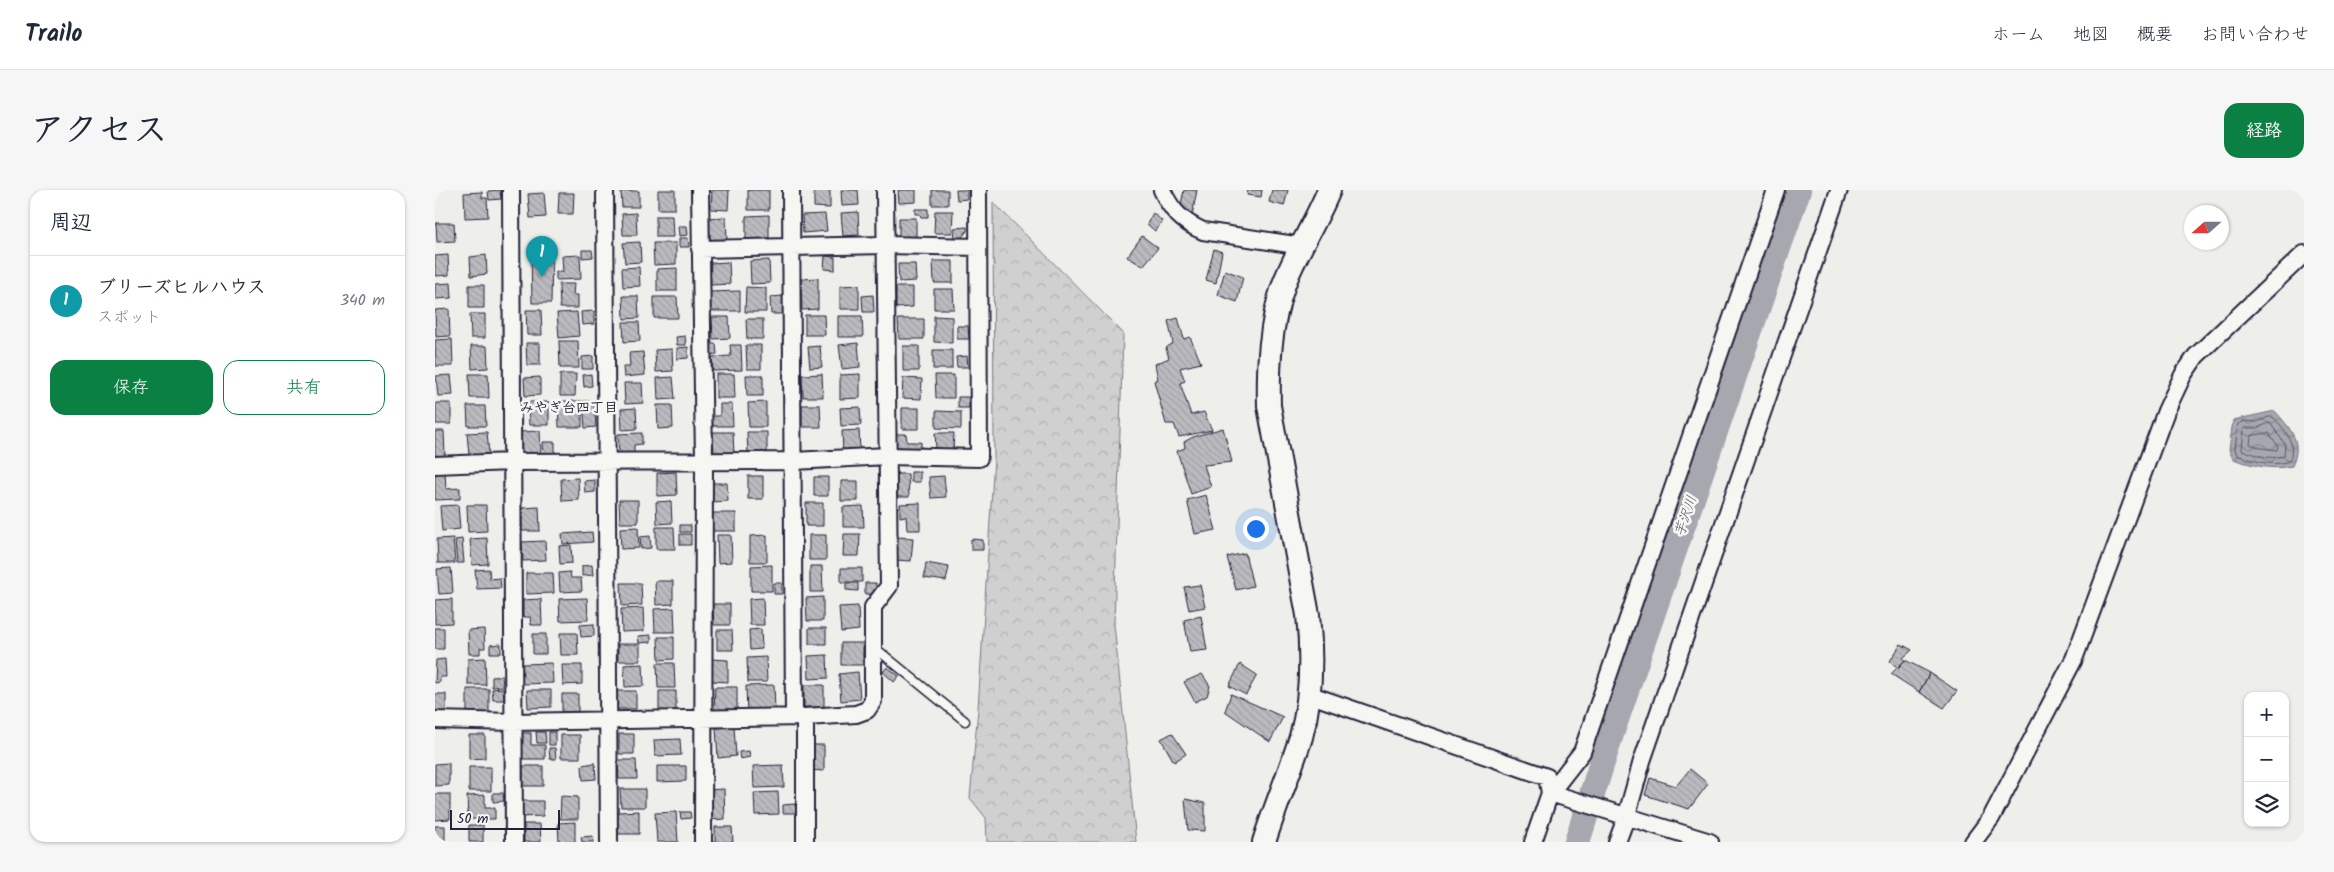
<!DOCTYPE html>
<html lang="ja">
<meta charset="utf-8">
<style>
:root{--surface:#fff;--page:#f6f6f7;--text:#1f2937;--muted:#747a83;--line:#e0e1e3;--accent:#0b8043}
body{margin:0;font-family:Kalam,"Klee One",sans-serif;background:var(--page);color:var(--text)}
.controls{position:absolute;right:15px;bottom:15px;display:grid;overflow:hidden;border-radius:10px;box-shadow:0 1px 4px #0004}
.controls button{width:45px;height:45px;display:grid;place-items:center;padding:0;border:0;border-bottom:1px solid var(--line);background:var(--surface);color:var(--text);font:25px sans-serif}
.compass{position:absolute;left:1749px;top:15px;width:45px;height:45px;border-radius:50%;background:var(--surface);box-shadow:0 1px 4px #0004;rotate:249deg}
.scale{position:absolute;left:15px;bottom:12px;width:110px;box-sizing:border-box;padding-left:5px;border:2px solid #22223b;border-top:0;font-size:14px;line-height:18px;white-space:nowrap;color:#22223b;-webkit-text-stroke:4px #f6f6f2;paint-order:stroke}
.you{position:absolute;left:820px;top:338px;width:18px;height:18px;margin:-12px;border:4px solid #fff;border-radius:50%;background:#1a73e8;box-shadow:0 0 0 8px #1a73e833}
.badge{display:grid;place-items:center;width:32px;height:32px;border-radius:50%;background:var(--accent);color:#fff;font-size:16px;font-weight:700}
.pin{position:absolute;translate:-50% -41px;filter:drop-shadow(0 1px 2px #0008)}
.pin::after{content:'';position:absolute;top:26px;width:18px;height:15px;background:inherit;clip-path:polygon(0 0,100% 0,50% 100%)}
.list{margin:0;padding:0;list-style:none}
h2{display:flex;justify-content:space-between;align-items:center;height:65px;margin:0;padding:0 20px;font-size:21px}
h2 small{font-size:16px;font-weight:400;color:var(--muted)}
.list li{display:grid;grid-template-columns:32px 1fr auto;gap:15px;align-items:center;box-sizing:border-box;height:90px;padding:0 20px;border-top:1px solid var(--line)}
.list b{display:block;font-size:19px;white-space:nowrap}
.list p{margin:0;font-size:16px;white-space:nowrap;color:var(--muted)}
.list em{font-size:16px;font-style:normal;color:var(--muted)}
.actions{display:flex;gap:10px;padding:15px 20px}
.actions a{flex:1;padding:11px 0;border:1px solid var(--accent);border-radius:15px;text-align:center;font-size:18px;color:var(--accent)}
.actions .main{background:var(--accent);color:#fff}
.icon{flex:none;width:28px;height:28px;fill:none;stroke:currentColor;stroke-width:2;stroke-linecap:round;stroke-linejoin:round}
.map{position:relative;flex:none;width:1869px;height:652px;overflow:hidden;border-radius:15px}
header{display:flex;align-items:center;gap:30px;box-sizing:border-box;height:70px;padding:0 25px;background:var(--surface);border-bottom:1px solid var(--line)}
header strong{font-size:24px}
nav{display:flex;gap:28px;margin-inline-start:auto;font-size:18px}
.intro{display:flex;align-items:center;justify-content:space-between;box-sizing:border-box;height:120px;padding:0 30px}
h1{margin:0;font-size:35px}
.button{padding:12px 22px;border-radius:15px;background:var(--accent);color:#fff;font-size:18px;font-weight:700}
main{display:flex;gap:30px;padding:0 30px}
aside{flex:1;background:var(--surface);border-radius:15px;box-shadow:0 1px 4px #0004}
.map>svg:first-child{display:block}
.forest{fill:url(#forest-crowns);stroke:#797986}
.water{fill:url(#water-waves);stroke:#727281}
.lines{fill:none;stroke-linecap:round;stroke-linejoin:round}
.shore{stroke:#575769;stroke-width:1}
.river{stroke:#a7a7af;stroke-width:26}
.building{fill:url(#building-back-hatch);stroke:#22223b}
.lane-casing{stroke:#22223b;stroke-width:11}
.street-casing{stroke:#22223b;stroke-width:20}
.secondary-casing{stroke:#22223b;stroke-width:26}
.lane{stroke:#f6f6f2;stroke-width:8}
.street{stroke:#f6f6f2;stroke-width:16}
.secondary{stroke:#f6f6f2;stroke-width:22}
.labels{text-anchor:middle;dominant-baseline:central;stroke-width:5;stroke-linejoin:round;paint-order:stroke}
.neighbourhood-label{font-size:14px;font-weight:bold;fill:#22223b;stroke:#f6f6f2}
.water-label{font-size:14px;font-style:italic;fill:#575769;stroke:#f6f6f2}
</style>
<header>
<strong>Trailo</strong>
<nav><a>ホーム</a><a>地図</a><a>概要</a><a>お問い合わせ</a></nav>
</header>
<div class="intro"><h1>アクセス</h1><a class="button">経路</a></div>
<main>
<aside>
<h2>周辺<small></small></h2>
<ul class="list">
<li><span class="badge" style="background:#0f9aa8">1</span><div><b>ブリーズヒルハウス</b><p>スポット</p></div><em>340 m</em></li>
</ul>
<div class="actions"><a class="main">保存</a><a>共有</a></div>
</aside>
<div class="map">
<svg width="1869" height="652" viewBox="0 0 1869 652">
<defs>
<pattern id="forest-crowns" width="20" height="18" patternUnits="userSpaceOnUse" patternTransform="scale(1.25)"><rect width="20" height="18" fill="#d0d0d1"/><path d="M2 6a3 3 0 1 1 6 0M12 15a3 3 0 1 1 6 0" fill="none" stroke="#b2b2b4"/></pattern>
<pattern id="water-waves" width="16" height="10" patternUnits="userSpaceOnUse" patternTransform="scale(1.25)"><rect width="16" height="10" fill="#a7a7af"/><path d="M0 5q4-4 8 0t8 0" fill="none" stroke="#888890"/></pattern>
<pattern id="building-back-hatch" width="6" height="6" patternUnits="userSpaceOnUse" patternTransform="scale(1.25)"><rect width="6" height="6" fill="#bbbbbf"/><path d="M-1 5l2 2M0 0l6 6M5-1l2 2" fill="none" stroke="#a0a0a5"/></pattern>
</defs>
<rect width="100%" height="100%" fill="#eeeeeb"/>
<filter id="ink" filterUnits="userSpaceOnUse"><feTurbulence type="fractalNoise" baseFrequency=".02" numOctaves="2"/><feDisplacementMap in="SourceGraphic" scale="10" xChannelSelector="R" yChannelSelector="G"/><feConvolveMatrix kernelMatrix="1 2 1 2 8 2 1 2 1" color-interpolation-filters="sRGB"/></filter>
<g filter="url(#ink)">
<path class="forest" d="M558 12 688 143 679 434 701 652H552L551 628 535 608 543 519 559 268Z"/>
<path class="water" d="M1840 221C1856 239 1868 252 1857 276 1836 280 1819 276 1798 269L1794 260 1798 230Z"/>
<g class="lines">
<path class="shore" d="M1834 227H1838C1850 239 1862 254 1854 271 1837 277 1819 271 1802 265L1800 259 1803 234 1810 231 1822 232Z
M1835 233 1850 254 1849 266C1835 270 1820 265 1807 260L1809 238H1822Z
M1834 243 1843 256 1842 260 1826 258 1815 254 1816 246Z"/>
<path class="river" d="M1142 652 1176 544 1363 0"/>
</g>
<path class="building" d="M65 0 66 9 54 10 53 1Z
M223 0H240V19H223Z
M277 0H294L293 20 276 19Z
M313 0H334V20H313Z
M379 0H395V18L379 17Z
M406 0H423L424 15 407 16Z
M463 0H481V12L464 13Z
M497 0H513V15H497Z
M521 0H532V9L522 10Z
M749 0H762L757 26 744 24Z
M813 0H827L826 7 812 5Z
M837 0H853L849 16 834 12Z
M186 1H204V17H187Z
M47 2V8H52L53 27 30 28 29 3Z
M109 3 111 27 95 28 93 4Z
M124 3H139L138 24H123Z
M480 19H493V27H486L485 24H480Z
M500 21H518L517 43H499Z
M423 22 424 45 408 46 406 23Z
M201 23 202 45H188L187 24Z
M718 23 727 31 720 41 712 34Z
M390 24 392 41 368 43 367 25Z
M334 25V48L311 49V26Z
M221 26H237L238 47H221Z
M291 27 292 50 273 51 271 28Z
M464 28H481V50H464Z
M1 33H19L20 51 2 52Z
M243 36H252L253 45 244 46Z
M532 37V41L526 48 520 49 519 38Z
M707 46 723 58 708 76 692 67Z
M244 48H253L254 57H244Z
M205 52 206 72 190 73 188 53Z
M218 53H241V74L219 75Z
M779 59 787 62 781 93 771 90Z
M147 60H157L158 67 147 68Z
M117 61 116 113H97L96 62Z
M13 65 14 85 0 86V66Z
M51 65 52 84 36 86 35 67Z
M145 65 146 89 121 90V82H128L127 66Z
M390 66 400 67V80L389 79Z
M334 70 335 93 316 94 315 71Z
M498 71H518V93H499Z
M294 72 295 94 276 95 275 73Z
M463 74H480L481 91 464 92Z
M204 77 205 96 188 97 187 78Z
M242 78V101H222V79Z
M790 80 808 87 802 112 783 105Z
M383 88V119L367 120 366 89Z
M16 93 17 108 0 109V94Z
M124 94H139L138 105H143V118H125Z
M34 95H49V118H34Z
M424 95V119H405V96Z
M311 97 331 98V122H310Z
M461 97H478V117L461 118Z
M499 99H518L519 119H499Z
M305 101V121H276L275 102Z
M438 105 439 122H428L427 106Z
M188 106H203L204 128 189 129Z
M348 106V124H336L335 107Z
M219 107H242L243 128H219Z
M14 119 15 146 1 147 0 120Z
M91 120H106L107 145H92Z
M159 121V134L147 135 146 122Z
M142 122 144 146 124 148 122 123Z
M35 124H50V148H36Z
M370 125H389L390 145H370Z
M403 126H427L428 147H403Z
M499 126 517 127V153L499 152Z
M277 127H294L295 148 278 149Z
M743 128 749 149 755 147 766 173 745 178 750 191 745 193 756 225 769 222 777 240 744 247 739 234H731L719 191 723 189 720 174 734 168 731 158 738 153 733 131Z
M311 129H328V149H312Z
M463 129H489V149H464Z
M188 132H204L205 151 189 152Z
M522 136H533L534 149H522Z
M250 146 251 155H242L241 147Z
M17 149 18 176H1L0 150Z
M124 151H143L144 178H125Z
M91 153H105V175H92Z
M423 153 425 177 407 179 404 155Z
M271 154H281L282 164 272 165Z
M295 155H306L307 180 278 181 277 167 296 166Z
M311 155H326V179H312Z
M36 156H52L53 178 37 179Z
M385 156 387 177 375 178 373 157Z
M468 156H484V181H468Z
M253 157V168L242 169V158Z
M237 159 238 181 221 182 220 160Z
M498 160H517V179H498Z
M208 162 210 185 189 187 188 177H195L194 163Z
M158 166V179H147V167Z
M532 166 533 177H522L521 167Z
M34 184H53L54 208H35Z
M125 184H141L140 206H125Z
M156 184 157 196 149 197 148 185Z
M281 184H299L300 208H281Z
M387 184 388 207H368L367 185Z
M425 184V208L405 209V185Z
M16 185 18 205 3 206 1 186Z
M311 185H328V206H312Z
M500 185H519V208H501Z
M105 187V205L90 206 89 188Z
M238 187 240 209 223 210 222 188Z
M468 188 487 189 486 209 467 208Z
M189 193H207L208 213 190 214Z
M523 207H534V218H523Z
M123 211H147V237H124Z
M148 211H159L161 237 150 238Z
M93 212H114V235H94Z
M331 212V237H314L313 213Z
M1 213H16V234H1Z
M285 214H297L298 236H274V226H285Z
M222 215H237L238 238 223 239Z
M367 215H385L386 237H367Z
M32 216H50L51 236H33Z
M425 217 426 235 406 236 405 218Z
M201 218 202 239 187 240 186 219Z
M467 218H484V239H467Z
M501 221 526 222V239L501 238Z
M788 238 797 272 769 275 776 297 756 304 742 261 750 258 749 252 758 247Z
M424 240 425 261 408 262 407 241Z
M0 241H9L10 267H0Z
M105 241 106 265 87 266 86 242Z
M52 242 54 264 34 265 32 243Z
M278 242H298L299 265 279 266Z
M312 242H332V265H313Z
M207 243V254L199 255V263L184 264 183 244Z
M500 243H519L518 259 501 258Z
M457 244H471L472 252H486V263L457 259Z
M108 252H120V265L109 266Z
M10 282 11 299 25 298V309L0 310V283Z
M241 282 242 305 222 306V283Z
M476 282H485V292H476Z
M461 284H473L474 307H462Z
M313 286H328V309H313Z
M509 286 511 307 496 308 494 287Z
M379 287H393V306H379Z
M143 288 144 310 127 311 126 289Z
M160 290V302L150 303 149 291Z
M406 291H423V311H406Z
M276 293H292L293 311 277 312Z
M771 305 781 340 760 344 752 310Z
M184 310H203V333H185Z
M236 311 237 333 222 334 221 312Z
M371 313H388V336H371Z
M485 313V340H472L471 326 465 327V314Z
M23 315 25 339 7 341 5 316Z
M32 315H51L52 341 33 342Z
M428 316 429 337H408V317Z
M104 317 105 341H87V318Z
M274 323H301V341H274Z
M245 335H256V342H245Z
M203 337 204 358 186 359 185 338Z
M221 337H239L240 359H221Z
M157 342 158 352 128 354 127 344Z
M245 344H256V355H245Z
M409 344H425L424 366H408Z
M282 345H296L297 372 283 373Z
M332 345V372H315V346Z
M374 345H391V370H374Z
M215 346 216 358 206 359 205 347Z
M462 347 478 348 476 371 460 370Z
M18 348 20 373H3L2 349Z
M52 348 53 374 37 375 35 349Z
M27 349 29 373H22L20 350Z
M536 349 548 350V360H536Z
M110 351 111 370 88 371 87 352Z
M136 355 137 373 125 374 124 356Z
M810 363 818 396 801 400 792 367Z
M491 373 514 377 511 391 489 388Z
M157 375 158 385 147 386V376Z
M337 375V401H316V376Z
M375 376H387L388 402H375Z
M16 378 18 403 4 404 2 379Z
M406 378H427V392H406Z
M54 379 55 389 65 388 66 398 42 399 40 380Z
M135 382 136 388H146L147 401 125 402 124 383Z
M91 383H118L119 403 91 404Z
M220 391H238V414L221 415Z
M186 393H206L207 415 187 416Z
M339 393H347V404H339Z
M411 393H423V401L411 400Z
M430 393H441V404H430Z
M765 395 770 417 754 420 749 397Z
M388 407V431H372L371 408Z
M152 408 153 430 125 431 124 409Z
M328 408 329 435H315L314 409Z
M17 409V433L0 434V410Z
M106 409 107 435H96L95 427H88V410Z
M278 414H295V435H279Z
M423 416 424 440 406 442 404 417Z
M208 418 209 441 187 442 186 419Z
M239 418 240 442H220L219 419Z
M766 426 772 460 755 462 749 430Z
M159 434V446L146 447 145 435Z
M0 438H9V459H0Z
M374 438H391V454H374Z
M49 439 50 458H45V464H34L33 440Z
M326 439 327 459 315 460 314 440Z
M282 440H297L298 460H282Z
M125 443H142L143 465H126Z
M98 444H111V464H98Z
M216 445V452L204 453 203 446Z
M223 447H239V469L224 470Z
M406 453H428V475H406Z
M66 454V463H55V455Z
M183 454H205V471H183Z
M1466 454 1477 460 1468 468 1470 470 1463 478 1455 471Z
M392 465 393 488 374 489 373 466Z
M331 467 332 492H313L312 468Z
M50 468 51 495H33V469Z
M10 469 11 487H5V492L0 493 1 470Z
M276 469 293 470V492L276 491Z
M1470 470 1495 483 1484 502 1456 484Z
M117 473 118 493 87 494V474Z
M222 473H239L240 498H223Z
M208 474 209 496 190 497 189 475Z
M805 474 822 485 811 505 794 496Z
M127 475H147V494L128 495Z
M452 477 464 486 459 492 448 482Z
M423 482 425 509 406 511 404 484Z
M1495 483 1522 501 1509 518 1484 502Z
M767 484 775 496 772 506 760 512 749 492Z
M67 486 68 496 57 497V487Z
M339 495 340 521 312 522 311 496Z
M369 495H389V517H369Z
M280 497H302V523H279Z
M68 498 69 510H58L57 499Z
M32 499H54V526H32Z
M92 500H116V517L93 518Z
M182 501H201V519H182Z
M224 501H241V524H224Z
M0 504H11V524H0Z
M127 504H143V524L127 525Z
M796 504 848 527 835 552 790 521Z
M299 537 301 566 283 568 281 538Z
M101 542H110L111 553H102Z
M114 542H120V555H114Z
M85 543H96V555H110V569H85Z
M737 543 751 564 739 572 726 549Z
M184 544H199V564H184Z
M34 545H50V568L34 569Z
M126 545H145V568H126Z
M245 549 246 565 220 566 219 550Z
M372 555H389V581L373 580Z
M114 558H120L121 569H115Z
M314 561 315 567 305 569 304 562Z
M183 570H201L202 589H184Z
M14 573V595L0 596V574Z
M160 573 161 589 148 590 147 575Z
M348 575 349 597 319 598 318 576Z
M88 576H108V596H88Z
M222 576H251V591L222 592Z
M34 577H56V601H34Z
M1255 579 1273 594 1254 619 1210 605 1215 588 1241 596Z
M185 599H210V617H186Z
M289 599 290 629 274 630 272 600Z
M343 602 344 624 320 625 319 603Z
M58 603H68L69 611 58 612Z
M0 604H15V629L0 630Z
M50 605V618H60V629H33L32 606Z
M126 606 143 607V629H125Z
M750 609 770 613V641L753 640Z
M85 611H108V626L85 627Z
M360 614 361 623H348V615Z
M204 621V644H183V622Z
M241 622 243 652H222L220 623Z
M245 622H255L256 628 246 629Z
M140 632V652H124L123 633Z
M89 634H105L106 652H89Z
M34 635H48V652H34Z
M0 636H10V652H0Z
M280 637H297L298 652H280Z
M158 646 159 652H147L146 647Z"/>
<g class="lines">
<defs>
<path id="lane" d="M439 457 530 531"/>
<path id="street" d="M76 0 79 652
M170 0 174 652
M265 0 269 270 268 652
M356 0 359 527
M727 0C736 20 747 32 768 41L867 56
M265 59 451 55 543 57
M0 275 77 272 359 271 452 266 544 268 543 0
M873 504 1112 587 1115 603
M370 527V652
M0 530 78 532 370 527 421 524 432 520 438 511V417L454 396 450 0
M1115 603 1275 652
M1098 652 1115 603 1147 562 1341 0
M1182 652 1191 628 1207 571 1404 0
M1538 652 1556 628 1639 469 1731 221 1748 185 1761 166 1869 64"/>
<path id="secondary" d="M829 652C840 617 855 582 866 547 877 507 877 465 873 425L834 216C833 174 835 134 849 94 861 62 881 32 894 0"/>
</defs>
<use href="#lane" class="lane-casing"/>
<use href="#street" class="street-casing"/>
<use href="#secondary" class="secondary-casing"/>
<use href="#lane" class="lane"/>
<use href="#street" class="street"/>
<use href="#secondary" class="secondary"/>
</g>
</g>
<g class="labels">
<g class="neighbourhood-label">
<text x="134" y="218">みやぎ台四丁目</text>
</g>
<g class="water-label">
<text transform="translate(1251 326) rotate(-71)">芋沢川</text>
</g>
</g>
</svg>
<div class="controls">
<button>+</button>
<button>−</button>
<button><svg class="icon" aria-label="layers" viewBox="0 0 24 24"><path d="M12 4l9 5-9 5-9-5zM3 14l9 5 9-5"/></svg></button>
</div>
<svg class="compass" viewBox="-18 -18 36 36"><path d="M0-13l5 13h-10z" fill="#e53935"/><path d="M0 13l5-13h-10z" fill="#747a83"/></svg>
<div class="scale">50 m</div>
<div class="you"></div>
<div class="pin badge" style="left:107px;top:87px;background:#0f9aa8">1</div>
</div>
</main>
